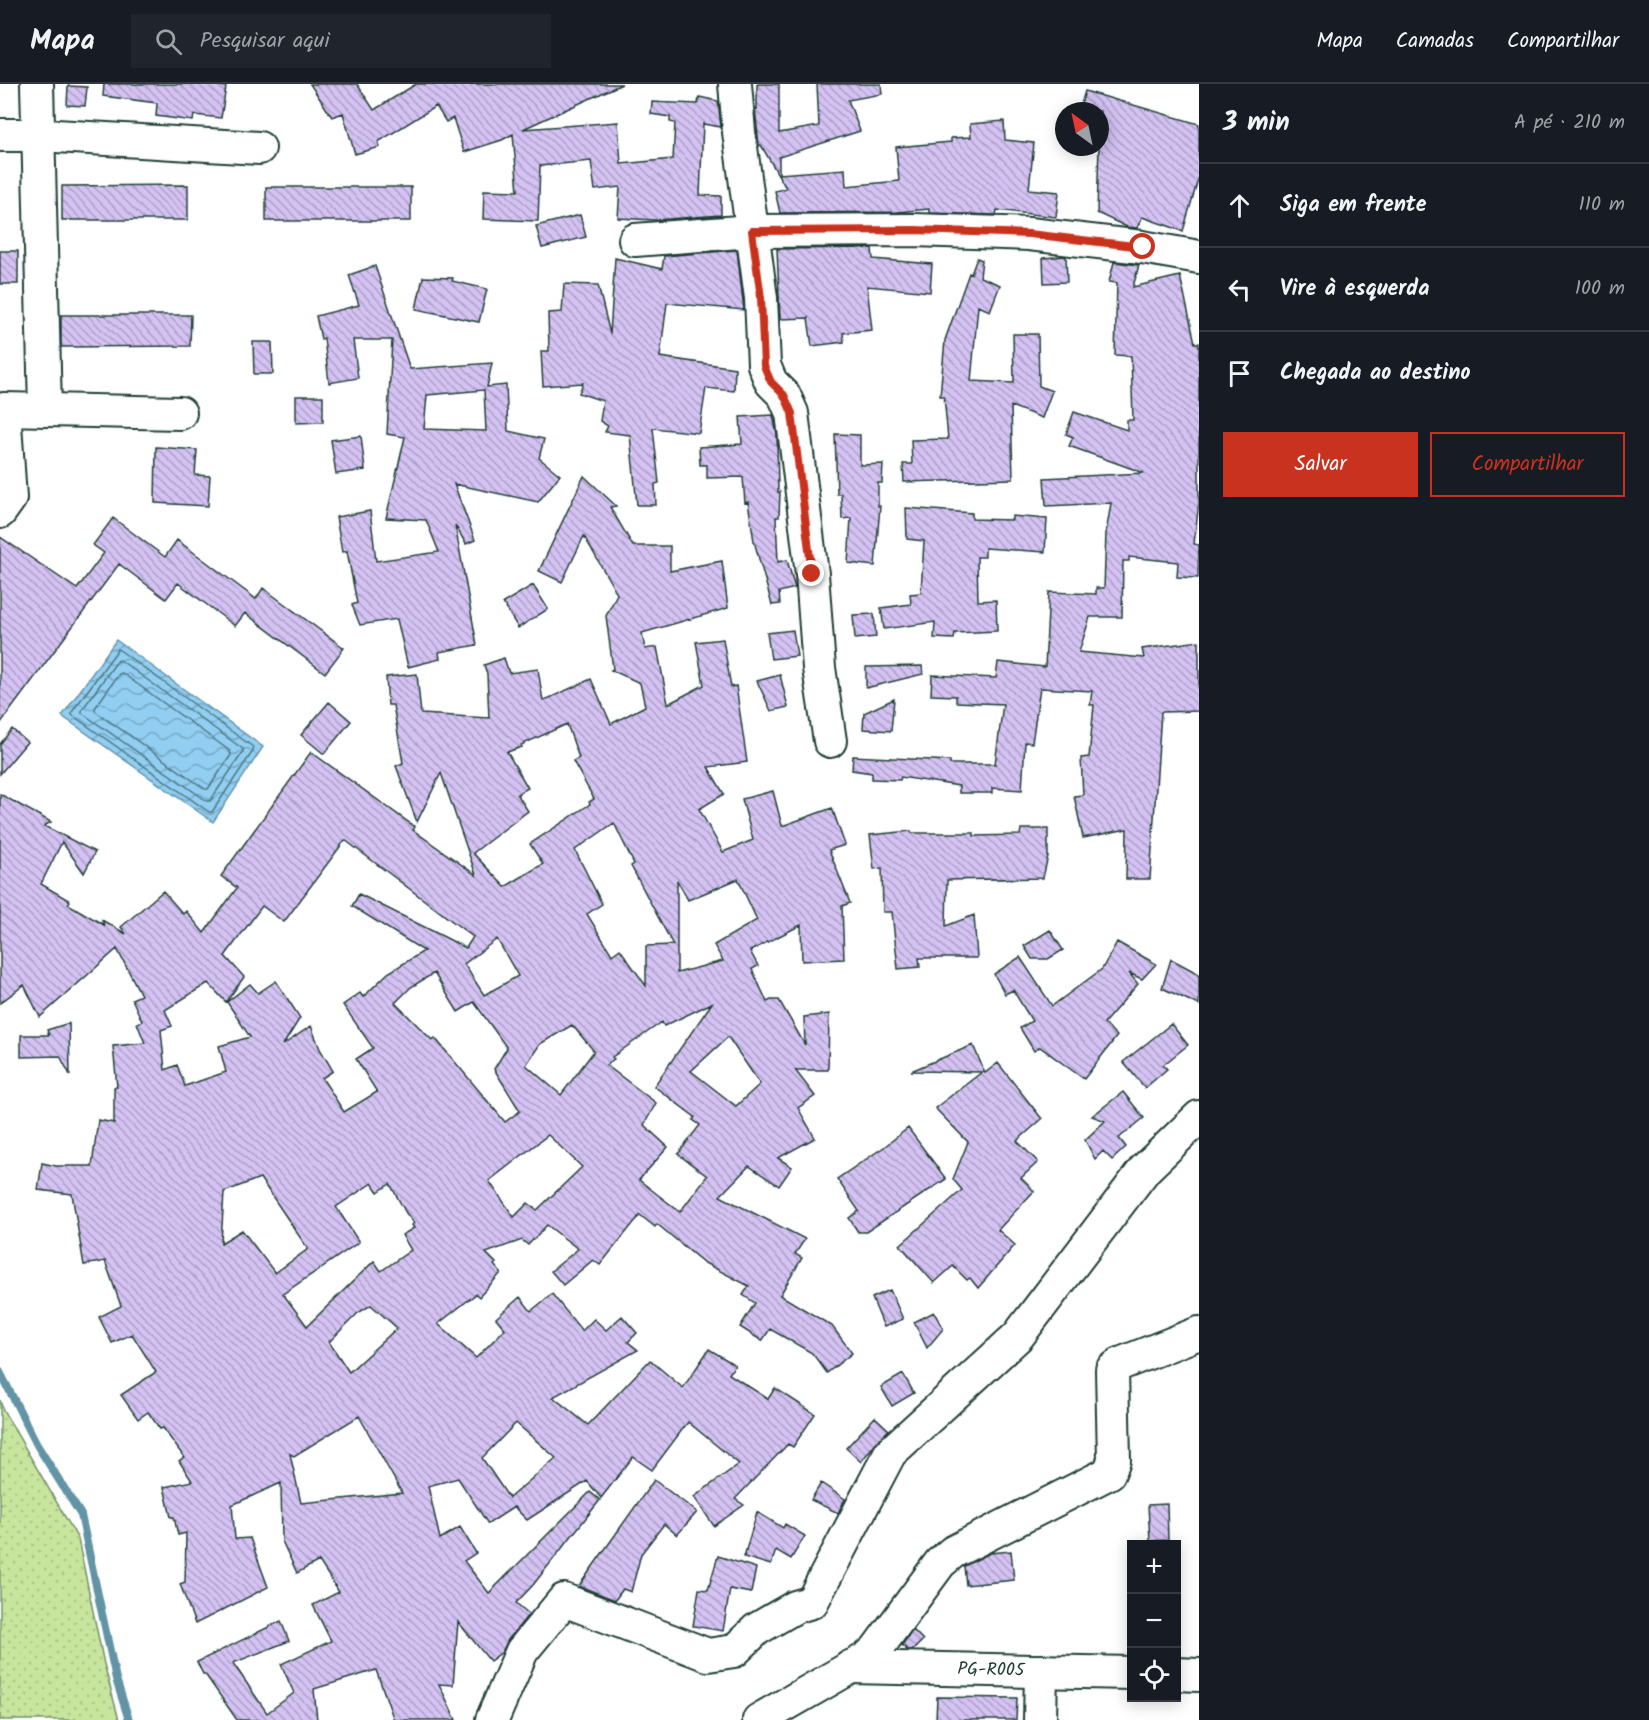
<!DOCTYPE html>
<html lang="pt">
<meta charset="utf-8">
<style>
:root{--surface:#171b24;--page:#20242c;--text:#f1f3f6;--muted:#9ea1a6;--line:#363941;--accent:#c8321e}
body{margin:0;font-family:Kalam,sans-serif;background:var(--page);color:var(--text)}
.controls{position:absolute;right:18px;bottom:18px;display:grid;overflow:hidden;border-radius:0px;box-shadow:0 3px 15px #0003}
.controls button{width:54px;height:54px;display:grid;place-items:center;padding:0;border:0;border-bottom:2px solid var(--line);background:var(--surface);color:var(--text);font:30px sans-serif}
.compass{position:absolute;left:1055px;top:18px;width:54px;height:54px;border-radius:50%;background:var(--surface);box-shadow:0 3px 15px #0003;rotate:327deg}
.stop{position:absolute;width:18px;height:18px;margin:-14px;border:4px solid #c8321e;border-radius:50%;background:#fff}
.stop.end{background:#c8321e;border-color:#fff;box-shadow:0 2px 6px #0008}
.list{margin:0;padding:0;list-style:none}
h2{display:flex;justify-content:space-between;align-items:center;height:78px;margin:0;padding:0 24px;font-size:26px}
h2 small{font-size:20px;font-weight:400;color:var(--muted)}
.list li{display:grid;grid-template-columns:39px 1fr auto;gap:18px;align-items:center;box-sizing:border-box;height:84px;padding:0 24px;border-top:2px solid var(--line)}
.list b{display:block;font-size:22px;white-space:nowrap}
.list em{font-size:20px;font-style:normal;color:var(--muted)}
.actions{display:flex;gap:12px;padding:18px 24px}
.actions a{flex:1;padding:14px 0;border:2px solid var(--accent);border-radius:0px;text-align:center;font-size:21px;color:var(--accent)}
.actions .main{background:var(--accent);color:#fff}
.icon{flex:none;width:33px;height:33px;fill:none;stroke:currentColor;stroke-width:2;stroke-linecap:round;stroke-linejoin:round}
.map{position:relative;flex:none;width:1199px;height:1636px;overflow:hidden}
header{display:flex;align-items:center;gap:36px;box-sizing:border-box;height:84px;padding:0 30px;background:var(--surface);border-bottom:2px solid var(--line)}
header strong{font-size:28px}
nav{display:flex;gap:33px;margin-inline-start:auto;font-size:21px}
.search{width:420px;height:54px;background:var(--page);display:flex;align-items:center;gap:15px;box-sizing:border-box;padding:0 21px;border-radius:0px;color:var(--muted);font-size:22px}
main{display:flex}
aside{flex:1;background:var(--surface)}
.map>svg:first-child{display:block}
.grass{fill:url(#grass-dots);stroke:#739168;stroke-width:1.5}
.water{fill:url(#water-waves);stroke:#6394a6;stroke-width:1.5}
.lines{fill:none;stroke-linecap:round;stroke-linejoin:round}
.shore{stroke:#4d7780;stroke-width:1.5}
.stream{stroke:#6394a6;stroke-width:8}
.building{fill:url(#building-back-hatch);stroke:#1f3d34;stroke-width:1.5;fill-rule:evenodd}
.minor-casing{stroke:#1f3d34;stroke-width:36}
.minor{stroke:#fff;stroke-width:32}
.route{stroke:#c8321e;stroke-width:8}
.labels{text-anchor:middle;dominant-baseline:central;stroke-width:5;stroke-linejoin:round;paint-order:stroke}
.street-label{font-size:18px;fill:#1f3d34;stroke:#fff}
</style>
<header>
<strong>Mapa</strong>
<div class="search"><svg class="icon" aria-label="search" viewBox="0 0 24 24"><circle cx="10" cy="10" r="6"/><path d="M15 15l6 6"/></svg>Pesquisar aqui</div>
<nav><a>Mapa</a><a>Camadas</a><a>Compartilhar</a></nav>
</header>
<main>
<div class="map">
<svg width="1199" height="1636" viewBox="0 0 1199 1636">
<defs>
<pattern id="grass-dots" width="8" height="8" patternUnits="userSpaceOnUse" patternTransform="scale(1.5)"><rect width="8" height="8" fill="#c7e59d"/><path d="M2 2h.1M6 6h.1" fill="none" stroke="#aac588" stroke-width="1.8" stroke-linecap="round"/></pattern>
<pattern id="water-waves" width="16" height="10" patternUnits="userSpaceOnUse" patternTransform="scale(1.5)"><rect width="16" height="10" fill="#91cef2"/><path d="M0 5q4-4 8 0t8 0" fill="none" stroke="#76a8c5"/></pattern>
<pattern id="building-back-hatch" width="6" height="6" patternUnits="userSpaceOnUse" patternTransform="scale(1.5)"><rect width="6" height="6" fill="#d4c2f3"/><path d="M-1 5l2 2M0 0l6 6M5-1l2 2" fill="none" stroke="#ab9fc6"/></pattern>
</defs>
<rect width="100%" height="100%" fill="#fff"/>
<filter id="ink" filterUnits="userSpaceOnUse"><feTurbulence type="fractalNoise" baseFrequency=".0167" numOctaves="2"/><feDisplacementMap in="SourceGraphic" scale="12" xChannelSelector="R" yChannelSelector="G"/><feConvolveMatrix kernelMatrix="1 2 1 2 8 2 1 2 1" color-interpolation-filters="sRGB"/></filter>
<g filter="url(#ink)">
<path class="grass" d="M0 1316 3 1326 78 1455 104 1580 119 1636H0Z"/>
<path class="water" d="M116 556 263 663 213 738 62 632Z"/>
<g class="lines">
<path class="shore" d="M118 565 253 663V667L212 728H209L72 631V628Z
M120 576 243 665V668L210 717H207L82 629V626L117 577Z
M122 589 230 667 231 671 208 705H205L95 627V624L119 590Z"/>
<path class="stream" d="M0 1288 37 1361 81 1431 116 1595 129 1636"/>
</g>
<path class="building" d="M104 0H210L226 3 221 34 194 31 193 37 156 32 157 19 103 12Z
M310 0H357L374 26 416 0H622L523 45 618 38 621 80 673 75 675 39 670 38V33L651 30 652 18 698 20 699 13 718 17 721 43 703 40 700 111 721 112V131L655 136 618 134 620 103 595 106 591 77 540 82 538 137 483 135 484 106 518 107 513 50 502 56 464 68 453 34 446 38 436 22 378 58 380 63 355 70 343 29 332 33Z
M757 0H779V49L819 42 817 0H881L882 10 848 16 860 47 779 73V90L845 85 846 102 899 97 896 63 951 58V54L971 53 970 40 1004 37 1005 56 1034 59 1029 105 1059 108 1056 133 997 126 996 131 929 129V125L897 128 780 129 775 107 786 104 761 61H759L755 24 757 25Z
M68 2 87 3 85 22 67 21Z
M1085 7 1199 40V92L1183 147 1142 133 1137 144 1127 143 1097 129 1100 27H1079Z
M188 101V136H62V102Z
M266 103H411V137H266Z
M580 131 586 153 542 164 536 142Z
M872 164 873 175 932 180 930 208 867 202 872 246 843 249 844 258 812 262 808 234 780 235 777 165Z
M737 166 744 226 667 219 660 273 735 284 734 307 706 304 699 349 653 344 659 399 655 400 656 421H637L630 351 605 348 608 342 600 337 603 317 579 309 583 299 543 302 541 267H549L548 229 562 228 564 200 598 201 610 250 615 174 662 185 664 172Z
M0 167H18V200H0Z
M1066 172 1067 198 1044 199 1043 174Z
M977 174 982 176 980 193 1000 201 990 227 978 222 971 297 1014 299 1013 250H1038L1039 302 1052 307 1042 334 1011 322 1013 395 904 398 903 380H912L911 356 948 355 944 312H940L945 256 969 189 971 190Z
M1114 178 1139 181 1133 203 1180 192 1195 259H1199V418L1194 460 1199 461 1198 494 1177 493 1178 478 1129 473V477H1123L1122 533H1090L1079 568 1144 574 1142 565 1199 557V627L1161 628 1150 795H1126L1127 745 1083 754 1074 712 1083 711 1081 674 1089 673 1094 621H1090L1092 607 1040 604 1032 659 1025 658 1022 706 992 704V709H959V702L901 693 900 696 872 695V689L852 686 853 672 950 677V680H995L1003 620 956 618V612L931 611 932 591 996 594 998 578 1045 583 1049 508 1096 510V504H1104L1106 449 1111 419 1046 422 1044 394 1144 389 1069 362 1073 353 1066 350 1074 328 1127 346V336H1133L1131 272 1115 271 1117 199 1109 198Z
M375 182 410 285 492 279 487 303 506 301 508 347 544 355 539 374 560 391 538 418 454 400 475 456 466 460 455 441 477 561 439 568 440 575 408 583 397 535 360 541 352 521 357 519 347 467 342 468 336 433 370 427 376 477 439 468 426 436 386 434 405 353 387 350 392 256H353L358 294 329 299 324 254 321 255 316 232 359 221 349 191ZM484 306 486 347 424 345 427 311Z
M423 193 453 194 452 197 487 205 479 238 416 225Z
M61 231H191L190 262 61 263Z
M253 258H272L273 290H254Z
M296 312H323V338L296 339Z
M773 331 777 351 778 408H780L779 433H776L778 478 787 476 795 504 779 508 780 520 772 521 754 457 748 418 745 419 743 393 707 394V381H700L699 363 742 360 740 333Z
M835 350 860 351V381L883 380 882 399H878V422H880L875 482 848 479 851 434 842 435 841 410H837Z
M361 352 365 386 336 390 331 356Z
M156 363 197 366 195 391 210 392 208 422 155 419Z
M584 392 616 422 610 423 633 462H670V487L722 477 728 524 642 549 645 565 657 563 668 620 704 601 696 558 723 555 731 603 736 602 747 678 708 683 724 710 699 725 723 768 753 756 742 715 773 707 782 742 832 724 845 761 829 766 850 819 842 822 844 875 802 877 801 841 750 867 758 882 752 885 767 918 771 916H779L805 961 804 933 829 930 828 986H795L815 1012 798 1024 815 1054 778 1074 792 1083 779 1102 749 1082 720 1112 805 1155 795 1170 802 1174 780 1211 832 1242 852 1269 827 1289 812 1269 770 1245 762 1257 740 1243 755 1219 743 1211 749 1202 703 1178 657 1140 655 1143 640 1131 600 1181 593 1176 563 1201 551 1187 578 1165 547 1141 528 1161 522 1156 486 1169 496 1179 494 1181 501 1189 479 1213 476 1210 438 1240 476 1274 505 1245 496 1234 520 1213 531 1227 552 1210 582 1247 594 1235 606 1246 622 1232 637 1249 628 1258 638 1266 553 1313 588 1341 650 1276 683 1304 709 1265 735 1281 729 1290 768 1315 775 1304 815 1330 793 1363 788 1360 735 1415 744 1421 714 1442 694 1413 739 1380 688 1338 652 1386 633 1373 601 1414 587 1397 527 1436 514 1423 488 1440 458 1394 428 1402 440 1455 460 1443 476 1469 464 1477 489 1509 590 1408 600 1416 533 1501 516 1519 529 1530 508 1556 502 1568 490 1577 458 1538 453 1601 439 1600 456 1636H394L376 1586 314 1605 317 1636H237L205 1590H203L197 1578 281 1537 289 1557 233 1579 267 1629 294 1609 281 1580 331 1557 313 1521 339 1508 319 1477 297 1489 282 1457 281 1399 232 1421 235 1455 250 1454 268 1503 195 1540 180 1500 185 1498 186 1449 178 1451 174 1433H171L164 1403 192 1397 179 1377 184 1373 163 1344 160 1345 148 1328 138 1335 121 1311 156 1288 132 1250 112 1259 99 1233 121 1222 105 1177 84 1181 72 1110 38 1106 42 1079 56 1082H92L98 1036 114 1039V1003H117L113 962 145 959 137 939 142 937 132 915 141 911 117 865 40 933 24 901 0 919V710L51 738 44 742 95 768 84 789 62 758 41 800 70 817 68 820 104 841 102 836 126 850 121 843 163 807 183 830 186 827 204 849 237 804 221 792 311 668 415 743 413 746 476 791 441 689 417 738 396 682 403 679 393 621H388L386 593 417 590 421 630 489 634 487 590 484 581 504 574 509 589 538 585 543 617 591 595 611 640 645 622 640 599 611 586 613 585 606 532 617 510 584 452 562 498 539 487ZM567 640 579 674 573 677 594 715 589 718 590 720 530 760 543 780 505 803 473 769 528 727 517 710 528 704 507 668 522 663 521 661ZM614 739 634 780 631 782 673 861 646 862V902L620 865 612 871 587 830 602 820 575 766ZM345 756 473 853 466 864 359 810 352 822 424 867 388 889 363 913 360 909 343 921 373 964 356 975 377 1008 344 1028 322 994 333 987 320 965 311 942 283 961 300 934 276 897 258 909 250 900 227 918 250 953 219 962 226 988 185 1002 177 981 165 986 161 946 172 942 165 926 208 899 226 918 244 893 225 872 262 822 284 838ZM738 795 757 836 714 861 723 877 677 889V796L688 816ZM497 855 518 892 484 911 464 880ZM434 889 458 928 474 918 507 964 494 985 520 1027 505 1038 435 954 432 956 395 919 411 903ZM712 919 654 1002 695 1033 693 1036 700 1041 678 1070 707 1092 680 1128 639 1096 668 1063 644 1041 656 1019 606 981 614 975 612 973 662 938 664 942ZM572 941 594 967 561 1011 526 981 540 960ZM728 953 760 1000 736 1022 691 987ZM548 1051 582 1083 537 1126 528 1119 514 1133 489 1097ZM260 1094 308 1165 275 1189 242 1146 221 1159 224 1108ZM372 1099 378 1108 390 1100 406 1129 414 1139 412 1141 414 1144 402 1151 411 1166 381 1187 374 1177 307 1242 283 1210 359 1158 336 1123ZM371 1221 397 1244 349 1288 329 1258 358 1229ZM359 1332 402 1409 301 1419 290 1370 294 1372ZM516 1339 556 1374 509 1414 482 1374Z
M906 424 972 429V435L1012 436V432L1047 435 1045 468 985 464V473H977L978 517 996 516 997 547 955 549 954 555 934 554 935 538 884 545 881 524 911 520 910 510 921 509 924 457 907 455Z
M113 434 165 473 177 456 256 515 263 504 344 564 325 589 245 529 235 542 178 499 166 515 119 480 0 640V453L77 505 104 469 93 461Z
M533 501 548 525 518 544 503 519Z
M874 530 876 553 855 555 853 531Z
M793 546 797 572 771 575 767 549Z
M922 582 923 590 866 604V583Z
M780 591 788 623 771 627 757 597Z
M894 615 891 647 863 645 864 629Z
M329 618 351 637 324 670 301 651Z
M12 645 27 658 0 690V660Z
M1021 745H1048V772L1043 794 947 796 946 842 974 831 977 874H919L920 883 898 885 892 828H883L882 784 874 785 870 751 911 747 912 749H974V752L1020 751Z
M1050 846 1063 866 1048 875H1032L1024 862Z
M1117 858 1156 880 1142 895 1129 889 1138 900 1104 939 1117 952 1084 995 1040 963 1034 967 1020 944 1032 937 1013 906 1005 910 994 890 1020 873 1052 922 1102 885Z
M1171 875 1199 890V921L1162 904Z
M69 939 70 991 60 972 21 973V951H49L47 946Z
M1171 940 1188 961 1163 981 1167 985 1145 1004 1123 978Z
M973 961 985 989 998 979 1042 1035 1017 1057 1038 1078 1021 1094 1034 1107 998 1146 1015 1161 978 1204 970 1194 967 1196 953 1182 934 1199 900 1161 962 1106 953 1095 968 1058 935 1024 982 988 911 987Z
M1123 1008 1144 1034 1119 1054 1126 1063 1112 1076 1103 1067 1095 1075 1085 1056 1105 1037 1092 1032Z
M908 1044 946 1095 866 1148H858L849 1134 859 1127 837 1095 884 1063Z
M890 1206 903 1235 884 1243 872 1214Z
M934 1228 943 1245 927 1264 914 1238Z
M903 1290 914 1309 892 1322 881 1303Z
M875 1333 889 1346 878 1356 861 1378 846 1364Z
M654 1396 697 1428 677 1451 664 1440 641 1470 631 1508 623 1505 615 1516 579 1502Z
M821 1399 845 1415 838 1429 811 1416Z
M1167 1420 1168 1456 1150 1457 1148 1421Z
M757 1428 783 1444 785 1440 805 1452 791 1475 776 1466 771 1481 744 1473Z
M1011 1467 1014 1496 966 1501 964 1482 990 1469Z
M718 1472 756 1484 751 1509 730 1505 723 1547 693 1542 699 1505 708 1506Z
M913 1546 923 1556 913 1566H907L902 1561Z
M937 1613 1017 1614 1016 1636H936Z"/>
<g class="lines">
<defs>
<g id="minor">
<path d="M37 0 45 326"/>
<path d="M735 0 739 48 761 214 764 281 771 298 784 311 792 329 812 490 819 584 830 657"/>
<path d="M0 51H39L259 64"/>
<path d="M635 156 752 147 914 146 1029 150 1142 163 1199 173"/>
<path d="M0 428 10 414 4 325 180 329"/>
<path id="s1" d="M850 1583 1132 1589"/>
<path d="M1176 1590 1199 1591"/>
<path d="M492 1636 522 1567 564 1516 708 1571 734 1567 757 1545 795 1523 812 1518 890 1369 1018 1252 1145 1085 1199 1033"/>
<path d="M759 1636 867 1574 876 1566 940 1479 953 1468 1109 1389 1114 1376 1112 1286 1120 1280 1199 1249"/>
<path d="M1040 1636 1041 1587"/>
</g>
</defs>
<use href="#minor" class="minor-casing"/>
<use href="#minor" class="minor"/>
</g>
</g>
<g class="lines" filter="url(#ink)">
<path class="route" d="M812 490 792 329 784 311 771 298 764 282 761 214 752 147 914 146 1029 150 1143 163"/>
</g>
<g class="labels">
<g class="street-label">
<text stroke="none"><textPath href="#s1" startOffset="141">PG-R005</textPath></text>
</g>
</g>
</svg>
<div class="controls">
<button>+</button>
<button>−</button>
<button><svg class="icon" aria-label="locate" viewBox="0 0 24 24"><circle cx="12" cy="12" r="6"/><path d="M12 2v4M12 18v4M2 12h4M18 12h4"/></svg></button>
</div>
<svg class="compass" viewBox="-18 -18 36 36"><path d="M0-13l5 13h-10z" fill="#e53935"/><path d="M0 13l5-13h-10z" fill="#9ea1a6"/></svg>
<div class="stop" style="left:1143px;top:163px"></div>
<div class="stop end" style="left:812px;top:490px"></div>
</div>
<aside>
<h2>3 min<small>A pé · 210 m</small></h2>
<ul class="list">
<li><svg class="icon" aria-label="ahead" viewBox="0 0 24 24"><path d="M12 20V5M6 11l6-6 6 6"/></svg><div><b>Siga em frente</b></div><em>110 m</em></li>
<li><svg class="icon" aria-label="left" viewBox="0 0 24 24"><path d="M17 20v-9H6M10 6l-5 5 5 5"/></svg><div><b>Vire à esquerda</b></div><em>100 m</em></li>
<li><svg class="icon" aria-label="arrive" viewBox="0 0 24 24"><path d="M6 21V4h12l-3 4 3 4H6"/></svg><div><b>Chegada ao destino</b></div></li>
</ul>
<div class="actions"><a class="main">Salvar</a><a>Compartilhar</a></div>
</aside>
</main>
